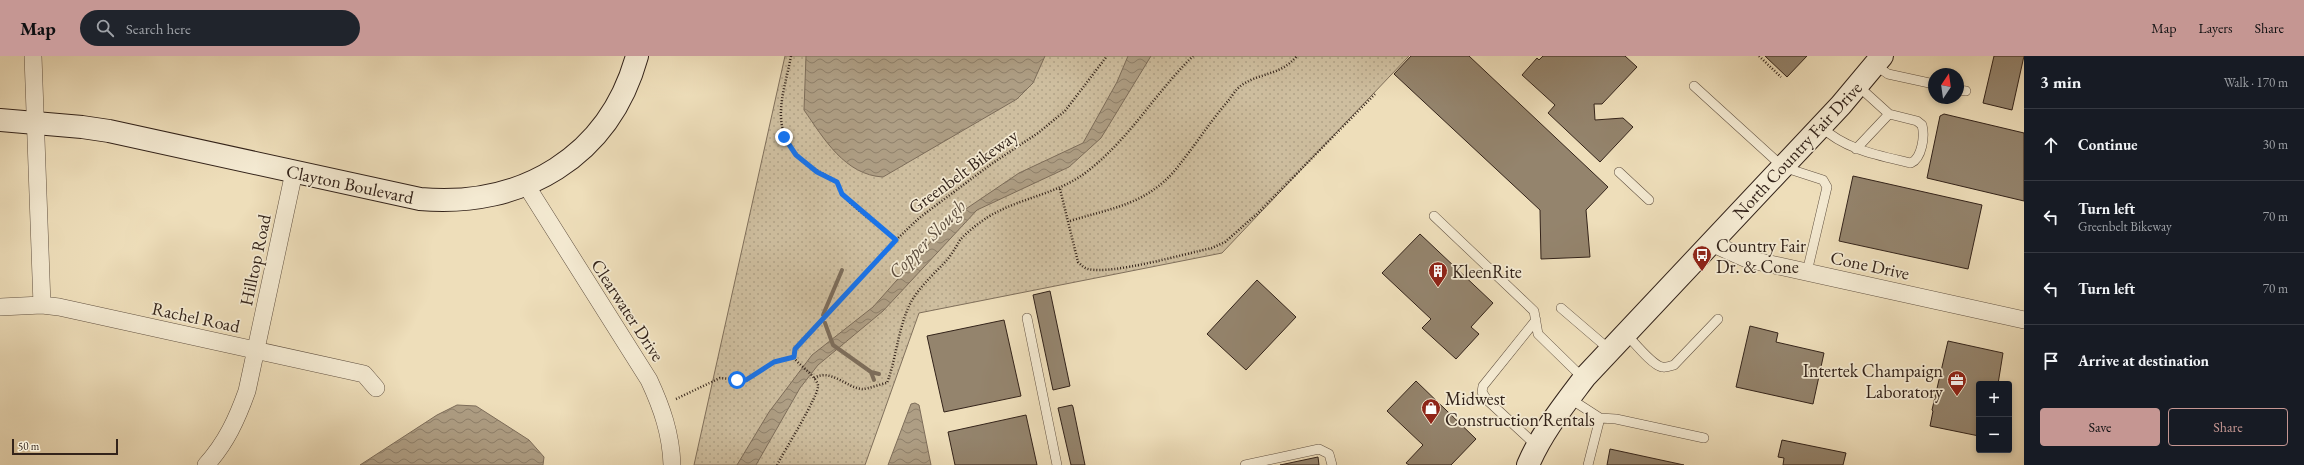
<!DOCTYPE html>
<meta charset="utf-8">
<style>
:root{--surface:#171b24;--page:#20242c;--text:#f1f3f6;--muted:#9ea1a6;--line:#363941;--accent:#c59692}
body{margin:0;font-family:"EB Garamond",serif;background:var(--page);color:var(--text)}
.controls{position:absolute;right:12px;bottom:12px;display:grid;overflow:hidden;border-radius:4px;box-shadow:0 2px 6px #0003}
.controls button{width:36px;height:36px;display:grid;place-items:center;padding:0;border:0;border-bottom:1px solid var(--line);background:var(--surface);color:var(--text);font:20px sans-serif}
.compass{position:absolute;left:1928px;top:12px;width:36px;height:36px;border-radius:50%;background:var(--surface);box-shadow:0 2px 6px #0003;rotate:13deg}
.scale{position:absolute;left:12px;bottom:10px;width:106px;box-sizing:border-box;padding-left:4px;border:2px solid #33231a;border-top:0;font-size:11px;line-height:14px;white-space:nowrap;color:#33231a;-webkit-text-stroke:3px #f4ead2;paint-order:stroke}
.stop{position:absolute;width:12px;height:12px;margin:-9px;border:3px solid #1a73e8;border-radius:50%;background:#fff}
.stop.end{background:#1a73e8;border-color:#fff;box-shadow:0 1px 4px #0008}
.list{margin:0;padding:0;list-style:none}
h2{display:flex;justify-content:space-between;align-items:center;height:52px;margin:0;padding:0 16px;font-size:17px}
h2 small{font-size:13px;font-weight:400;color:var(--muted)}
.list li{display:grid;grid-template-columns:26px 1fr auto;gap:12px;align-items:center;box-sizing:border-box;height:72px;padding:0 16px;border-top:1px solid var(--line)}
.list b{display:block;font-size:15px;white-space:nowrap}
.list p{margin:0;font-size:13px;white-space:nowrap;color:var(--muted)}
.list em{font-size:13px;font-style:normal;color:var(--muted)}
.actions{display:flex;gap:8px;padding:12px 16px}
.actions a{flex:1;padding:9px 0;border:1px solid var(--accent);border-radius:4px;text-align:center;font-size:14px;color:var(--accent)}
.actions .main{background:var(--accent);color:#111}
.icon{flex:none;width:22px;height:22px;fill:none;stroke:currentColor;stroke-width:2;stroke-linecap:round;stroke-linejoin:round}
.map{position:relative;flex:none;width:2024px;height:409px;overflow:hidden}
header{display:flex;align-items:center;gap:24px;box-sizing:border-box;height:56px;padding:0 20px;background:var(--accent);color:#111}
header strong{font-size:19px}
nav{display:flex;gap:22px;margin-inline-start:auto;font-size:14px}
.search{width:280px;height:36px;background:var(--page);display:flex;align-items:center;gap:10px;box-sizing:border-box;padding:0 14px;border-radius:22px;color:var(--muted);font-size:15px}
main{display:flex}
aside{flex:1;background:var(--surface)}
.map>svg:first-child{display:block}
.green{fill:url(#green-dots);stroke:#80705c}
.water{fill:url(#water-waves);stroke:#7d6d5a}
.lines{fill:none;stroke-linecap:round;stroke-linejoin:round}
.stream{stroke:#7d6d5a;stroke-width:4}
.building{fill:#94846d;stroke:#33231a}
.lane-casing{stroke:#625242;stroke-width:10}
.street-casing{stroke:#625242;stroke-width:18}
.secondary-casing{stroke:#33231a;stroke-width:24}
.path{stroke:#33231a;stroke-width:2.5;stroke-dasharray:1 2;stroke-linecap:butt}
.lane{stroke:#f4ead2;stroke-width:9}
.street{stroke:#f4ead2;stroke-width:17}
.secondary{stroke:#f4ead2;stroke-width:22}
.route{stroke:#1a73e8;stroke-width:5}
.labels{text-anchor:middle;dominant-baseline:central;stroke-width:3.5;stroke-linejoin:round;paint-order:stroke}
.street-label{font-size:18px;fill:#33231a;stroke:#f4ead2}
.poi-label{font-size:18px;fill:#33231a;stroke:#f4ead2;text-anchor:start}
.water-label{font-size:19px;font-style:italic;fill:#5e4e3f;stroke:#f4ead2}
</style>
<header>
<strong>Map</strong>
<div class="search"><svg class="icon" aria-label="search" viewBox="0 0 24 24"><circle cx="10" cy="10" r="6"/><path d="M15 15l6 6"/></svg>Search here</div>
<nav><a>Map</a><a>Layers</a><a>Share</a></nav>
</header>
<main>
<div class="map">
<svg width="2024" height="409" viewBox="0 0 2024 409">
<defs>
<pattern id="green-dots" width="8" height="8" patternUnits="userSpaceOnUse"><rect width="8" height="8" fill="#cebe9f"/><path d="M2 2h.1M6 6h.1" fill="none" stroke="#b1a388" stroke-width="1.8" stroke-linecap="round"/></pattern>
<pattern id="water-waves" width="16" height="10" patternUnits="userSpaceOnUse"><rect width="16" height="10" fill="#ae9e84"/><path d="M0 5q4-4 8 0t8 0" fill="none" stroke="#8e806b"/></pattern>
</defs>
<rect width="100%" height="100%" fill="#eedeba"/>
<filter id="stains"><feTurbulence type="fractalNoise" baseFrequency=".005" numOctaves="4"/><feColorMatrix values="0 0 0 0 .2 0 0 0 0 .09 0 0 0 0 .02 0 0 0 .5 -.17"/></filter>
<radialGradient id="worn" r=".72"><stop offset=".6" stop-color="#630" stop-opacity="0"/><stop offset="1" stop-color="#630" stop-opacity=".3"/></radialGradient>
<path class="green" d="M785 0H1409L1222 197 919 257 865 409H694Z"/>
<path class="water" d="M806 0H1045L1033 27 1017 43 883 121C845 119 824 83 804 54Z
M1128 0H1151L1101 82 1069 111 977 154 883 255 818 309 800 332 756 409H737L769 356 812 299 873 251 951 163 1019 117 1083 87 1117 26Z
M915 347 919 349 931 409H888L911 348Z
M457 349 476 350 529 384 544 401 543 409H360L437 359Z"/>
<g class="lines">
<path class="stream" d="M823 259 842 214
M825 267 833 289 871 316 879 318
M871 316 874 324"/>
</g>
<path class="building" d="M1411 0H1469L1608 131 1586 154 1590 201 1541 203 1540 154 1394 18Z
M1543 0H1625L1637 11 1602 48H1594L1595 64 1623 62 1633 71 1600 106 1548 57 1555 49 1522 19 1537 2 1539 4Z
M1765 0H1807L1787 21Z
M1994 0H2024L2012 54 1983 47Z
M1944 58 2024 77V145L1927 122 1940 60Z
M1853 120 1982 149 1968 213 1839 185Z
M1420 178 1493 247 1471 271 1479 278 1456 303 1422 272 1431 263 1382 217Z
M1257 224 1296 261 1246 314 1207 278Z
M1050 235 1070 330 1053 334 1033 239Z
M1004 264 1021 340 944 356 927 280Z
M1750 270 1778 277 1776 286 1824 297 1813 348 1736 331Z
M1948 285 2003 297 1998 328H1979V380L1930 370 1933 355 1932 354Z
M1416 325 1476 383 1451 409H1409L1406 407 1423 389 1387 355Z
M1072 349 1073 351 1085 409H1071L1058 352Z
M1026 359 1037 409H955L948 376Z
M1782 384 1846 397 1843 409H1783L1784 402 1778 401Z
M1610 393 1684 409H1607Z
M1318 401 1319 409H1280Z"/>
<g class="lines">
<defs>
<path id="lane" d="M1875 9 1888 18 1934 28
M1857 29 1889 58
M1694 30 1783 111 1823 124 1827 131 1807 216
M1958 34 1966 35
M1820 70C1846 94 1877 99 1911 107 1922 102 1925 80 1922 69L1917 65 1889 58 1856 93
M1619 116 1649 144
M1434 160 1534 255 1538 278 1584 323
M1561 252 1610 294
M1027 262 1057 409
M1536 264 1483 330 1482 336 1487 344 1537 390
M1626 278C1634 286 1652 309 1662 311 1666 312 1671 310 1674 309L1718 263
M1569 342 1600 362 1588 409
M1600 362 1616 363 1704 382
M1245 409 1319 393 1329 398 1332 409"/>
<path id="street" d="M33 0 42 249
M526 129 649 324C662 352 671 378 672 409
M1711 187 1747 203 2024 264
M0 251 42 249 59 251 364 318 376 332
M206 409C226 387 237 363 247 335L294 116"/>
<path id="secondary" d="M0 64 82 71 109 75 420 143C522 152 609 101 637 0
M1528 409C1542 376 1564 349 1585 321L1841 49 1882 0"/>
</defs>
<use href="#lane" class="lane-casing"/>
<use href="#street" class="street-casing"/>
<use href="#secondary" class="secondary-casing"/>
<path class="path" d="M791 0C783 43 767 74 806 107 813 113 834 123 837 126 840 129 840 135 842 138 851 150 883 173 896 184
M1759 0 1781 21
M1060 133 1078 206C1081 209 1084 212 1088 213 1112 219 1184 198 1212 192L1225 186 1257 158 1376 37
M1070 165C1111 152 1146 149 1176 113 1194 91 1209 67 1228 45 1232 40 1236 33 1242 29 1261 16 1280 20 1297 0
M814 322C831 312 847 332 862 333 869 333 880 328 887 327 897 300 898 271 911 246 920 230 935 217 947 204 952 198 956 191 960 184 970 173 986 161 999 155 1029 140 1062 136 1089 114 1130 82 1156 36 1193 0
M676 343 720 322 746 324 775 306 793 301
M777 409C783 397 820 338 818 329 815 319 800 310 793 301L795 293 896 184 919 162 990 109 1038 77 1065 55 1107 0"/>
<use href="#lane" class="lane"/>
<use href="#street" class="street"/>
<use href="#secondary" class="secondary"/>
</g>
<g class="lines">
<path class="route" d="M737 324H746L774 306 794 301 795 293 896 184 842 138 837 126 817 116 796 99 784 81"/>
</g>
<defs>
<symbol id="bus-pin" viewBox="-11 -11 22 30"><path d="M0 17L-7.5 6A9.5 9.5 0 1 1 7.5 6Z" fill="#8f2418" stroke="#f4ead2"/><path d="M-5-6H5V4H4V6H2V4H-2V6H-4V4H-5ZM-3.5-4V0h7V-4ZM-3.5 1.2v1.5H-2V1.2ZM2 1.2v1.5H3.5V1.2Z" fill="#fff"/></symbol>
<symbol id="building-pin" viewBox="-11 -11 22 30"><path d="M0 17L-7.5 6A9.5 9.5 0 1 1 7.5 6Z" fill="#8f2418" stroke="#f4ead2"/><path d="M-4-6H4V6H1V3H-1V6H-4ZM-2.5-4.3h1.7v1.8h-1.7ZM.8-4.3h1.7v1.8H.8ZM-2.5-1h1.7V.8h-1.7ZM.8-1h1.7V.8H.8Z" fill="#fff"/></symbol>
<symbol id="office-pin" viewBox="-11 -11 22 30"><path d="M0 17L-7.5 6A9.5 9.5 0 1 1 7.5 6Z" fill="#8f2418" stroke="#f4ead2"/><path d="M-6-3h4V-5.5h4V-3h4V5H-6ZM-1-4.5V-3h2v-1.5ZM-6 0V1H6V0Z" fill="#fff"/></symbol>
<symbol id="shop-pin" viewBox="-11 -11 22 30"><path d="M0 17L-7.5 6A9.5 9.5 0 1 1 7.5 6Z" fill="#8f2418" stroke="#f4ead2"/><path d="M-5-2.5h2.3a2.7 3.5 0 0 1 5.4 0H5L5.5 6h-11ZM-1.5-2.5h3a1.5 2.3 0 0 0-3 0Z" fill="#fff"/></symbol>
</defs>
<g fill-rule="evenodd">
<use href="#bus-pin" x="1691" y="188" width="22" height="30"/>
<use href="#building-pin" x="1427" y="204" width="22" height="30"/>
<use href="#office-pin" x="1946" y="313" width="22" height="30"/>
<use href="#shop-pin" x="1420" y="341" width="22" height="30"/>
</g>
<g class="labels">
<g class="street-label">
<text transform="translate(1797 94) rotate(-47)">North Country Fair Drive</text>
<text transform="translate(963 115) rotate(-36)">Greenbelt Bikeway</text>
<text transform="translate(350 128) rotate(12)">Clayton Boulevard</text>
<text transform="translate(255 204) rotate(-78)">Hilltop Road</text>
<text transform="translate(1870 209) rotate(12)">Cone Drive</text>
<text transform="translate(628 254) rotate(57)">Clearwater Drive</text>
<text transform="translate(196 261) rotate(12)">Rachel Road</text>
</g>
<g class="poi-label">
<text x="1716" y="189">Country Fair<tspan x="1716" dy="21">Dr. &amp; Cone</tspan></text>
<text x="1452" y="215">KleenRite</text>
<text x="1943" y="314" text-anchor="end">Intertek Champaign<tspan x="1943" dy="21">Laboratory</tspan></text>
<text x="1445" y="342">Midwest<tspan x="1445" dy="21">Construction Rentals</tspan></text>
</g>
<g class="water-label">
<text transform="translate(927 183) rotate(-46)">Copper Slough</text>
</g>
</g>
<rect width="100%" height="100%" filter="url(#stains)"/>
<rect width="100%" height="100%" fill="url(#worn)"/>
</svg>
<div class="controls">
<button>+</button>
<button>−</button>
</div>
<svg class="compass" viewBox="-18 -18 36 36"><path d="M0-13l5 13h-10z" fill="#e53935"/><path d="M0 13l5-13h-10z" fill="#9ea1a6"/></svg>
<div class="scale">50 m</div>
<div class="stop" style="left:737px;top:324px"></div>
<div class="stop end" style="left:784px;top:81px"></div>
</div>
<aside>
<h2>3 min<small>Walk · 170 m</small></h2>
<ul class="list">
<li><svg class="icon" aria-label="ahead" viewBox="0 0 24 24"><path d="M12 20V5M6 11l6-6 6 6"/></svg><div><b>Continue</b></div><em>30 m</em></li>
<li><svg class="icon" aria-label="left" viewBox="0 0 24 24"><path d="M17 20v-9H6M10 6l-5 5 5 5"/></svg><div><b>Turn left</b><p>Greenbelt Bikeway</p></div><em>70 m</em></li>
<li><svg class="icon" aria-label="left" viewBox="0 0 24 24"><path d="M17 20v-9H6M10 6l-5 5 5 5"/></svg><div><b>Turn left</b></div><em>70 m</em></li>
<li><svg class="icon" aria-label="arrive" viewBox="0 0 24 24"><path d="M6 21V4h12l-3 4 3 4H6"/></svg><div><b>Arrive at destination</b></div></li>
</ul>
<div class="actions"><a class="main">Save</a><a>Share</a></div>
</aside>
</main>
